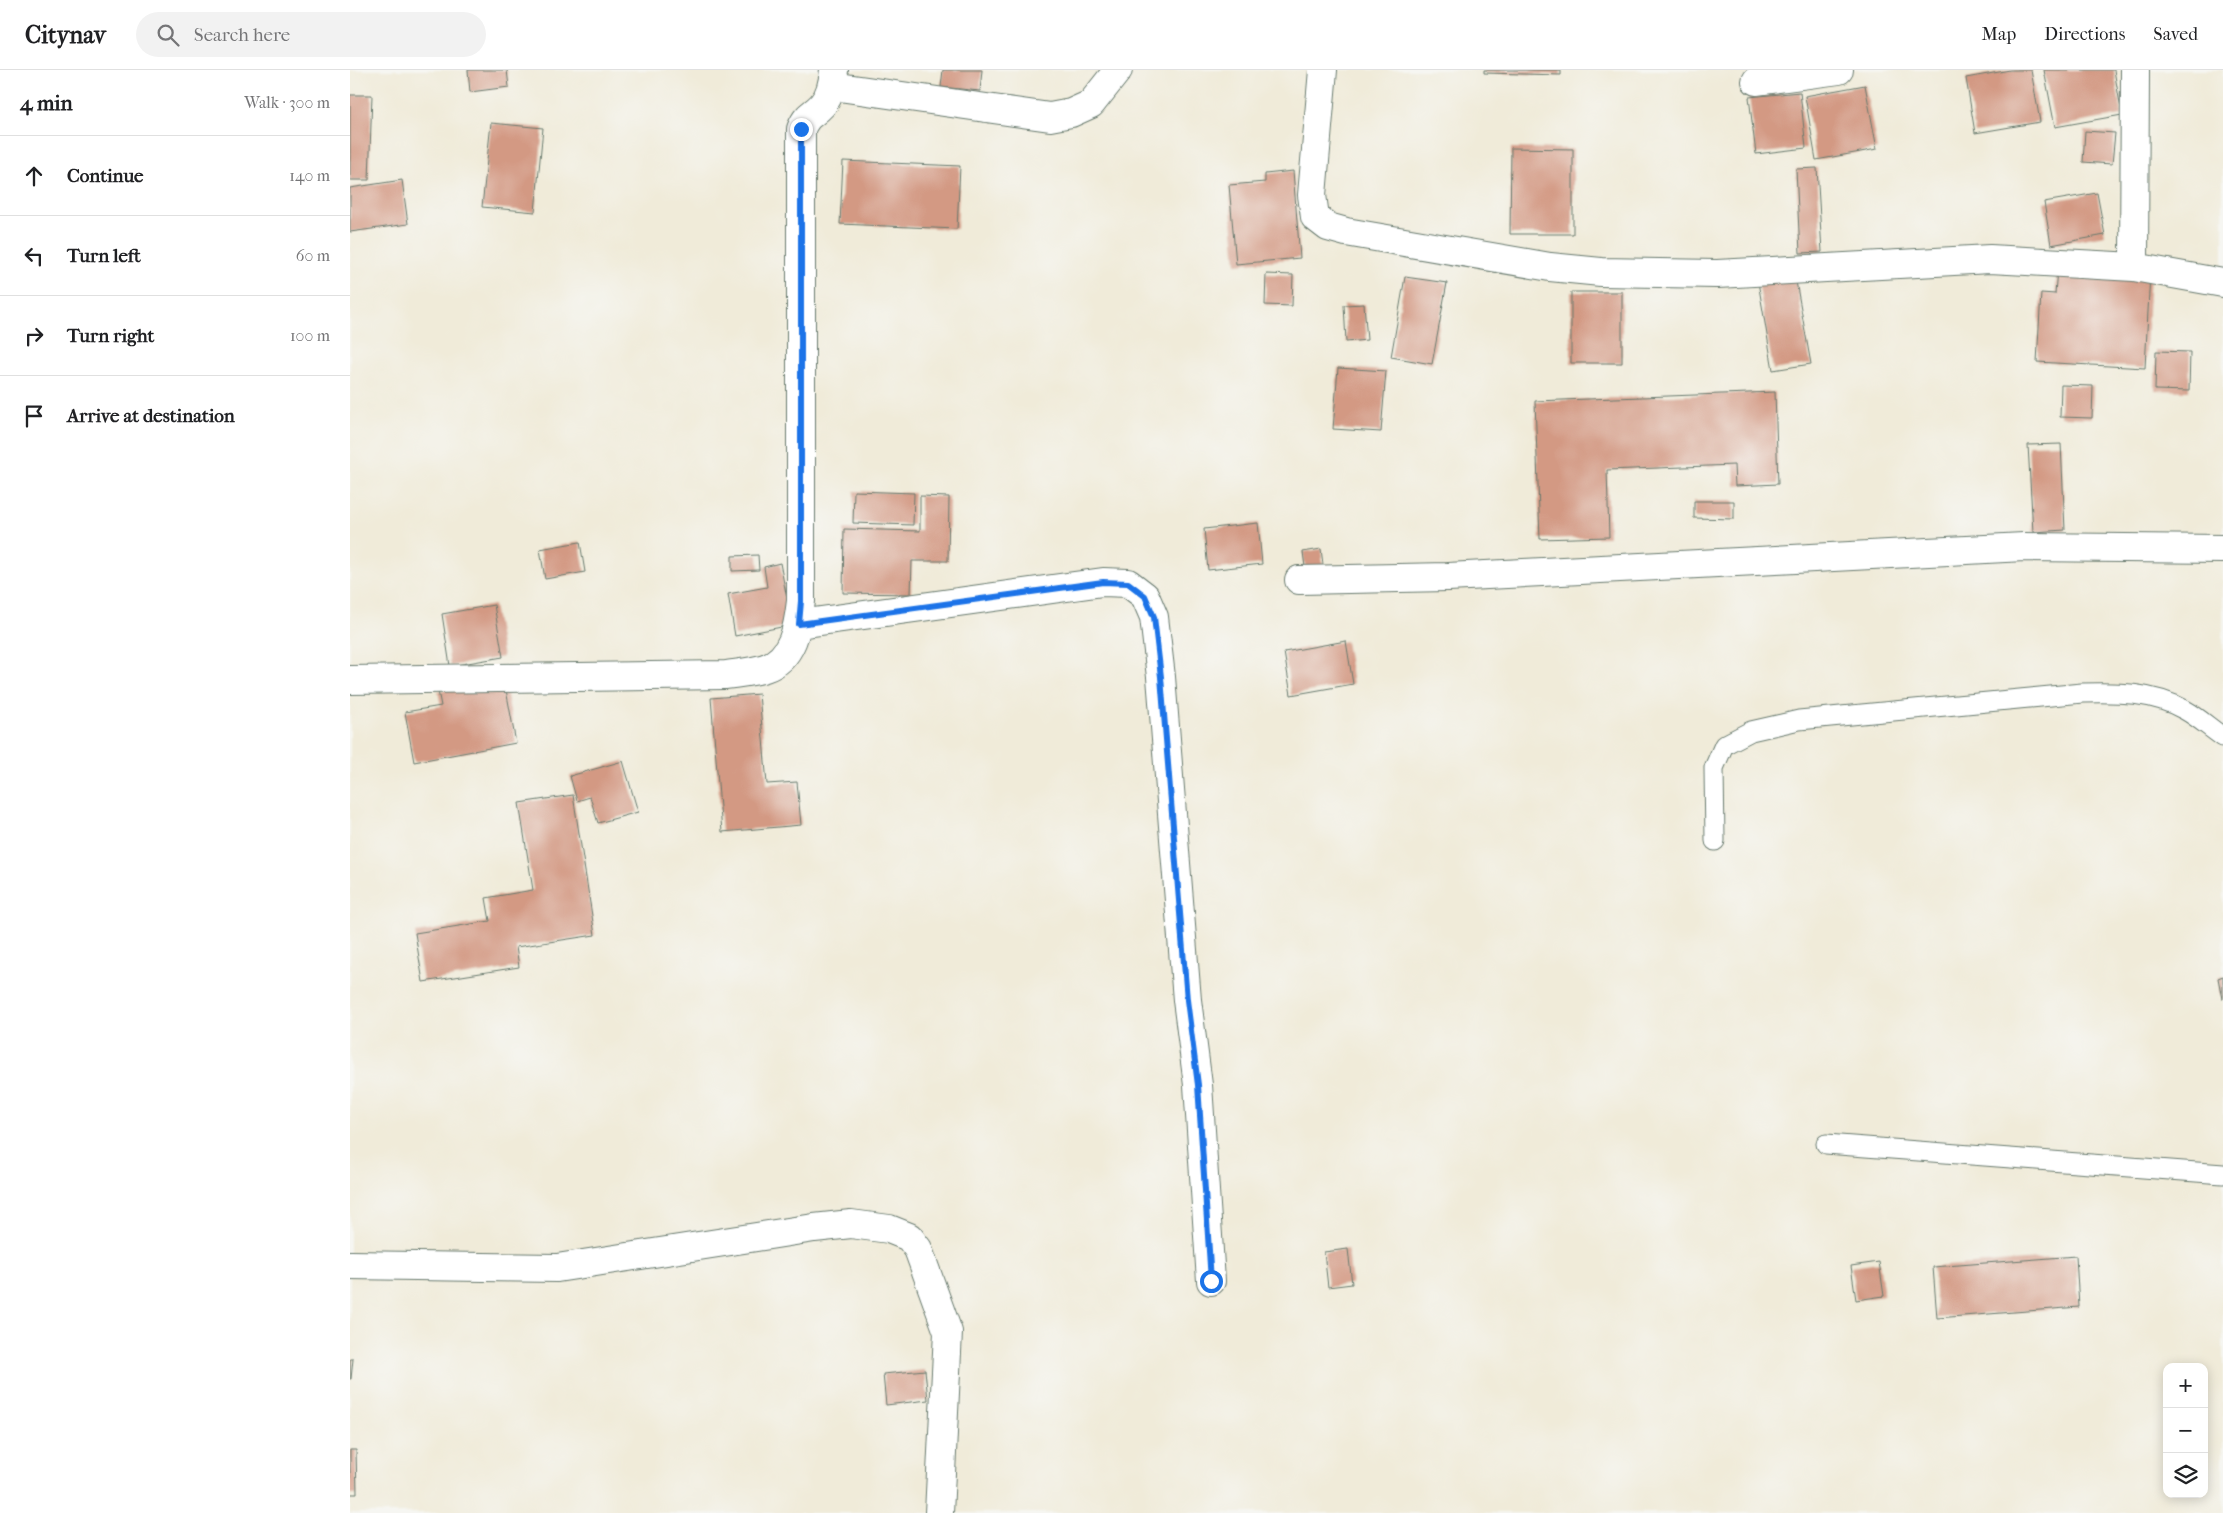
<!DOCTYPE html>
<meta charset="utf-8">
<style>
:root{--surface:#fff;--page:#f2f2f2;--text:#202124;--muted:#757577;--line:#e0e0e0}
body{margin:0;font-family:"IM FELL French Canon",serif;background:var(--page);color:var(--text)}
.controls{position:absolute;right:15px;bottom:15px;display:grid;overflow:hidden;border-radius:10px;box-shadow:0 2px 12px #0003}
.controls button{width:45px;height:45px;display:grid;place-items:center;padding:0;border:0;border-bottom:1px solid var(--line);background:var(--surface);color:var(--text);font:25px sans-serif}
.stop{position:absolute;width:15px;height:15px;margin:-11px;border:4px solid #1a73e8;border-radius:50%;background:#fff}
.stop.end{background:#1a73e8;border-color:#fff;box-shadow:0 1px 5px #0008}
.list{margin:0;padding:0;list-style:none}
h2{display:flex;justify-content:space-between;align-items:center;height:65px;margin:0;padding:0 20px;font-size:21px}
h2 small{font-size:16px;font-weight:400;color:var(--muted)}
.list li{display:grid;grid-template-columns:32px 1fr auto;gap:15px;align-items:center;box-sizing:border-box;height:80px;padding:0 20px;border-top:1px solid var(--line)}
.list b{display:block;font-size:19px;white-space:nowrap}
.list em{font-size:16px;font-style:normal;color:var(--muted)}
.icon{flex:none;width:28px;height:28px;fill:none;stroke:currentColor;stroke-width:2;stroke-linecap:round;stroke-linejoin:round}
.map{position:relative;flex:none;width:1873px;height:1443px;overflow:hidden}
header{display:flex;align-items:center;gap:30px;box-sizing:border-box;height:70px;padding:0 25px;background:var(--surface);border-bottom:1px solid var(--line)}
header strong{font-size:24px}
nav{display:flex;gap:28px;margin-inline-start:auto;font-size:18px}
.search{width:350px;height:45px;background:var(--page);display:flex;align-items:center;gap:12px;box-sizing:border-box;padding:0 18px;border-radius:28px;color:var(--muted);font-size:19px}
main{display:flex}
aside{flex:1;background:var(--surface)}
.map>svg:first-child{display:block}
.building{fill:#d39983}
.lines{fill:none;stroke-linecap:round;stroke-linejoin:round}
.service-casing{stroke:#687a6e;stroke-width:21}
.minor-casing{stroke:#687a6e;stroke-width:30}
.service{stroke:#fff;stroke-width:19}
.minor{stroke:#fff;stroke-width:28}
.route{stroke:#1a73e8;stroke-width:6}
</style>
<header>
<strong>Citynav</strong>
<div class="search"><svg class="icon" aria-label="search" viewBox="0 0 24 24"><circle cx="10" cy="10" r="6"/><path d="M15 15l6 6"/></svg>Search here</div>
<nav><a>Map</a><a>Directions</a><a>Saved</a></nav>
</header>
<main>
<aside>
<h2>4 min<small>Walk · 300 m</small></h2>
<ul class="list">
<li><svg class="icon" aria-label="ahead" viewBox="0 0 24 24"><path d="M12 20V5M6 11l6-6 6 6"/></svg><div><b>Continue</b></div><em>140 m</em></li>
<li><svg class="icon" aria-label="left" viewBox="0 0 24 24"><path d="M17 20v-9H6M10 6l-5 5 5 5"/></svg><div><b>Turn left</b></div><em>60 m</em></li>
<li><svg class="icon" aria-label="right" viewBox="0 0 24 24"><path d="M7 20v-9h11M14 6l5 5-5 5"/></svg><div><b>Turn right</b></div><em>100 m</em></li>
<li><svg class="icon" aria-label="arrive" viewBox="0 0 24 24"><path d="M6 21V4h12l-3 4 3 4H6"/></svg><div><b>Arrive at destination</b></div></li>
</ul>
</aside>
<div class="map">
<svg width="1873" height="1443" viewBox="0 0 1873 1443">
<rect width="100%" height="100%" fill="#f6f6f2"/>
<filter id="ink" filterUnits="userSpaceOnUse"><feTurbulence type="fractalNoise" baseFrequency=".02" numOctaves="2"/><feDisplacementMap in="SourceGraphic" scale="10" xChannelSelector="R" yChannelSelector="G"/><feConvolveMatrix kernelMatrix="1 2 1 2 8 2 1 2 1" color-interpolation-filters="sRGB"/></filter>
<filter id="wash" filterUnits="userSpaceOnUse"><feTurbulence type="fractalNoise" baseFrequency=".0096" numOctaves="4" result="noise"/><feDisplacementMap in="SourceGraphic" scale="20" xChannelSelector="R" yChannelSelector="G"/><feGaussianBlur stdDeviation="1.12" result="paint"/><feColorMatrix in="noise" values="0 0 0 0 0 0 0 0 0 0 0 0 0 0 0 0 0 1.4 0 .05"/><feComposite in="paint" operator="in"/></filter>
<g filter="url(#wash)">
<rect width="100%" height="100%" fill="#f0ebd9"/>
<g id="blocks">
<path class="building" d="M118 0H157L159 17 120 22Z
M593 0H632L630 21 591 17Z
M1134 0H1211V5L1134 3Z
M1660 0H1681L1690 52 1625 63 1616 8Z
M1694 0H1764L1772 45 1705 57Z
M1515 15 1527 79 1466 90 1455 26Z
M1450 22 1456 78 1406 84 1399 27Z
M0 25H22L19 110H0Z
M141 53 193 58 185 142 132 137Z
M1735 61 1765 63 1762 94 1733 92Z
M1161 78 1223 79V164H1160Z
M493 91 610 96 607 159 490 154Z
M1467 98 1472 182 1450 183 1446 99Z
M943 101 950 188 886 194 879 115 915 112V104Z
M52 110 58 154 0 162V118Z
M1747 123 1755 165 1701 175 1694 132Z
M1707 199 1800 203 1795 298 1687 292 1691 223 1705 224Z
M916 204 943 205 942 236 915 235Z
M1445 206 1461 294 1423 300 1408 212Z
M1055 207 1097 213 1082 294 1041 287Z
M1221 222H1272V293H1221Z
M1014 234 1017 270 996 272 994 235Z
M1806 281 1840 282 1839 321 1805 320Z
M988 298 1036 301 1031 362 983 359Z
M1711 315 1743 316 1742 348 1710 347Z
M1425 322 1428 414 1385 416 1384 395 1257 400 1259 467 1190 469 1185 331Z
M1711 374 1715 460 1683 462 1678 375Z
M504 421 564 423 563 455 503 453Z
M570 426 599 427 598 491H562L561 524 493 523 494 459 570 461Z
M1344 431H1384V449L1344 448Z
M908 453 912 494 858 500 854 459Z
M230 472 235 502 195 509 190 479Z
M971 479 974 502 956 504 953 482Z
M408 485 409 500 382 501V486Z
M430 493 442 555 385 566 378 524 417 517 414 497Z
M144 535 153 587 100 596 92 544Z
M996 571 1003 614 941 625 934 582Z
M154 609 166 673 64 692 55 642 91 636 88 621Z
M409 624 417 714 447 712 451 755 372 762 361 628Z
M273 691 288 742 248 753 240 727 227 731 220 706Z
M223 725 245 865 166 877 169 897 73 912 65 863 140 851 136 828 183 820 169 733Z
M1873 906V929H1872L1868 908Z
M998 1179 1002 1214 978 1217 974 1182Z
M1726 1186 1729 1237 1587 1248 1583 1197Z
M1529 1192 1534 1226 1506 1230 1501 1196Z
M0 1289H3L1 1309H0Z
M575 1300 578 1330 536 1335 533 1304Z
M0 1380H6L7 1424H0Z"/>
</g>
</g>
<g filter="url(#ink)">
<use href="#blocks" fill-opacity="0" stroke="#687a6e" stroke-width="1"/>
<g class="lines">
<defs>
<path id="service" d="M1365 771 1364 698 1374 675 1401 661 1449 650 1732 623C1768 622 1803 622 1835 640 1848 647 1861 659 1873 667
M1476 1074 1873 1104"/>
<path id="minor" d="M973 0 962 125 965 147 978 157 996 162 1200 197 1251 202 1367 204 1640 189 1784 197 1873 213
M1406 11 1489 0
M482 16 700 47 721 43 741 34 768 0
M1784 197 1785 0
M949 510 1098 507 1674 477 1873 479
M449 554 753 512 778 513 795 526 804 547 811 607 837 930 848 1015 861 1211
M0 610 376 605C389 603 403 602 415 598 443 589 448 557 451 531V59C458 43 462 46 472 35 481 25 483 12 484 0
M0 1195 207 1198 464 1158 501 1154 539 1159 559 1167 568 1179 598 1262 589 1443"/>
</defs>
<use href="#service" class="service-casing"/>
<use href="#minor" class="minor-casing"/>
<use href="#service" class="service"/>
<use href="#minor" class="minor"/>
</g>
</g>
<g class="lines" filter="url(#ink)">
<path class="route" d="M451 59V531L449 554 753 512 778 513 795 526 804 547 811 607 837 930 848 1015 861 1211"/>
</g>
</svg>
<div class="controls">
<button>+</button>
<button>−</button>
<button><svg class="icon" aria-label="layers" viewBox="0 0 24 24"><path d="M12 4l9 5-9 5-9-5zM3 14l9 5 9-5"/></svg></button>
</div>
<div class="stop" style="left:861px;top:1211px"></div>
<div class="stop end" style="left:451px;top:59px"></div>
</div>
</main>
